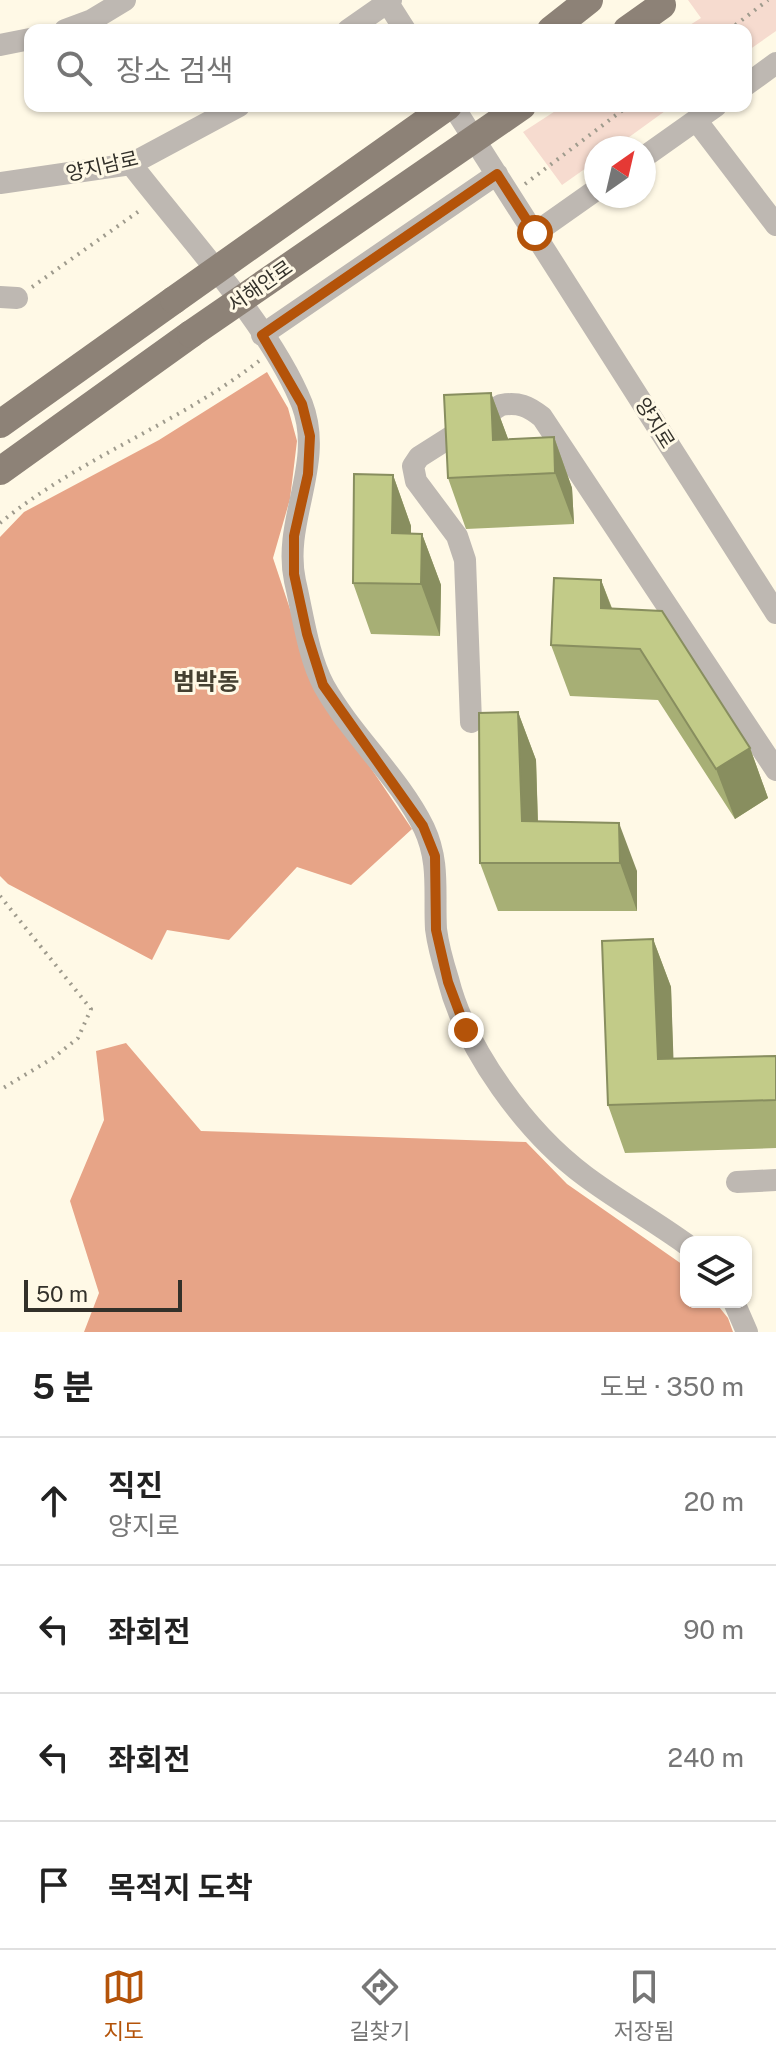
<!DOCTYPE html>
<html lang="ko">
<meta charset="utf-8">
<style>
:root{--surface:#fff;--page:#f2f2f2;--text:#222;--muted:#767676;--line:#e0e0e0;--accent:#b45309}
body{margin:0;font-family:"Public Sans","Noto Sans KR",sans-serif;background:var(--page);color:var(--text)}
.controls{position:absolute;right:24px;bottom:24px;display:grid;overflow:hidden;border-radius:16px;box-shadow:0 2px 6px #0004}
.controls button{width:72px;height:72px;display:grid;place-items:center;padding:0;border:0;border-bottom:2px solid var(--line);background:var(--surface);color:var(--text);font:40px sans-serif}
.compass{position:absolute;left:584px;top:136px;width:72px;height:72px;border-radius:50%;background:var(--surface);box-shadow:0 2px 6px #0004;rotate:34deg}
.scale{position:absolute;left:24px;bottom:20px;width:158px;box-sizing:border-box;padding-left:8px;border:4px solid #33312a;border-top:0;font-size:22px;line-height:28px;white-space:nowrap;color:#33312a;-webkit-text-stroke:6px #fff9e6;paint-order:stroke}
.stop{position:absolute;width:24px;height:24px;margin:-18px;border:6px solid #b45309;border-radius:50%;background:#fff}
.stop.end{background:#b45309;border-color:#fff;box-shadow:0 2px 8px #0008}
.list{margin:0;padding:0;list-style:none}
h2{display:flex;justify-content:space-between;align-items:center;height:104px;margin:0;padding:0 32px;font-size:34px}
h2 small{font-size:26px;font-weight:400;color:var(--muted)}
.list li{display:grid;grid-template-columns:52px 1fr auto;gap:24px;align-items:center;box-sizing:border-box;height:128px;padding:0 32px;border-top:2px solid var(--line)}
.list b{display:block;font-size:30px;white-space:nowrap}
.list p{margin:0;font-size:26px;white-space:nowrap;color:var(--muted)}
.list em{font-size:26px;font-style:normal;color:var(--muted)}
.icon{flex:none;width:44px;height:44px;fill:none;stroke:currentColor;stroke-width:2;stroke-linecap:round;stroke-linejoin:round}
.map{position:relative;flex:none;width:776px;height:1332px;overflow:hidden}
.search{position:absolute;background:var(--surface);box-shadow:0 2px 6px #0004;left:24px;right:24px;top:24px;height:88px;display:flex;align-items:center;gap:20px;box-sizing:border-box;padding:0 28px;border-radius:16px;color:var(--muted);font-size:30px}
.sheet{height:616px;background:var(--surface)}
nav{display:flex;justify-content:space-around;align-items:center;box-sizing:border-box;height:112px;border-top:2px solid var(--line);background:var(--surface);font-size:22px;color:var(--muted)}
nav a{display:grid;justify-items:center;gap:4px}
nav .on{color:var(--accent)}
.map>svg:first-child{display:block}
.green{fill:#f6dbcf}
.forest{fill:#e7a487}
.lines{fill:none;stroke-linecap:round;stroke-linejoin:round}
.path{stroke:#9f9b8d;stroke-width:4;stroke-dasharray:2 6;stroke-linecap:butt}
.minor{stroke:#beb8b2;stroke-width:22}
.major{stroke:#8d8277;stroke-width:28}
.major-bridge{stroke:#8d8277;stroke-width:28}
.wall{fill:#a7af75}
.shaded-wall{fill:#888e5f}
.building{fill:#c2cb88;stroke:#888e5f;stroke-width:2}
.route{stroke:#b45309;stroke-width:10}
.labels{text-anchor:middle;dominant-baseline:central;stroke-width:6;stroke-linejoin:round;paint-order:stroke}
.street-label{font-size:20px;fill:#33312a;stroke:#fff9e6}
.quarter-label{font-size:24px;font-weight:bold;fill:#454031;stroke:#fff9e6}
</style>
<div class="map">
<svg width="776" height="1332" viewBox="0 0 776 1332">
<rect width="100%" height="100%" fill="#fff9e6"/>
<path class="green" d="M688 0H776V31L746 52V30H682L701 18Z
M563 106H672L614 148H596V161L562 185 523 132Z"/>
<path class="forest" d="M267 372 288 408 297 441 290 499 273 558 316 687 412 829 351 885 297 867 229 940 167 930 152 960 8 884 0 876V537L24 512 159 440Z
M126 1043 201 1131 526 1142 567 1184 686 1267V1302H715L728 1318 733 1332H84L99 1293 70 1201 104 1120 96 1051Z"/>
<g class="lines">
<path class="path" d="M729 30 768 0
M525 184 628 106
M32 287 142 209
M0 523C79 458 178 424 259 361
M0 896 91 1009 78 1038 53 1058 0 1090"/>
<path class="minor" d="M386 0 405 30
M65 30 92 20 125 0
M348 30 391 0
M0 45 30 39
M746 85 776 63
M453 106 776 613
M696 120 776 225
M644 157 716 106
M131 164C184 233 271 326 302 404 325 464 282 521 295 581 303 615 308 656 324 686 352 736 399 777 424 828 440 862 434 893 436 929 438 945 443 963 448 979 466 1050 526 1132 585 1176 617 1200 653 1220 686 1244
M0 183 131 164 239 106
M535 233 596 190
M0 297 17 298
M262 335 497 174
M471 722 465 560 457 536 416 481 413 466 419 457 501 405C519 402 528 406 542 417L776 770
M737 1182 776 1180
M734 1302 747 1332"/>
<path class="major" d="M551 30 589 0
M627 30 662 5
M0 424 174 300
M0 471 191 334"/>
<path class="major-bridge" d="M174 300 448 106
M191 334 522 106"/>
</g>
<path class="wall" d="M491 393 508 439 554 437 572 488 574 524 466 529 448 478Z
M393 475 411 526V533L422 534 441 585 440 636 371 634 353 583Z
M601 580 612 608 750 748 768 798 735 819 658 700 570 696 551 645Z
M518 712 536 760 538 821 637 871V911H498L480 863Z
M653 939 671 987 673 1059 776 1056V1148L625 1153 608 1105Z"/>
<path class="shaded-wall" d="M491 393 510 444 493 440Z
M554 437 572 488 574 524 555 473Z
M393 475 411 526 410 584 392 533Z
M422 534 441 585 440 636 421 584Z
M601 580 620 631 601 608Z
M518 712 536 760 539 863 522 821Z
M750 748 768 798 735 819 716 769Z
M619 823 637 871V911L620 863Z
M653 939 671 987 675 1103 658 1059Z"/>
<path class="building" d="M491 393 493 440 554 437 555 473 448 478 444 395Z
M354 474 393 475 392 533 422 534 421 584 353 583Z
M554 578 601 580V608L662 611 750 748 716 769 640 649 551 645Z
M518 712 522 821 619 823 620 863H480L479 713Z
M653 939 658 1059 776 1056V1100L608 1105 602 941Z"/>
<g class="lines">
<path class="route" d="M466 1030 448 982 436 930 435 856 423 826 323 685 307 634 294 574V536L308 474 310 436 302 404 262 335 497 174 535 233"/>
</g>
<g class="labels">
<g class="street-label">
<text transform="translate(102 166) rotate(-13)">양지남로</text>
<text transform="translate(260 286) rotate(-35)">서해안로</text>
<text transform="translate(655 423) rotate(58)">양지로</text>
</g>
<g class="quarter-label">
<text x="206" y="681">범박동</text>
</g>
</g>
</svg>
<div class="controls">
<button><svg class="icon" aria-label="layers" viewBox="0 0 24 24"><path d="M12 4l9 5-9 5-9-5zM3 14l9 5 9-5"/></svg></button>
</div>
<svg class="compass" viewBox="-18 -18 36 36"><path d="M0-13l5 13h-10z" fill="#e53935"/><path d="M0 13l5-13h-10z" fill="#767676"/></svg>
<div class="scale">50 m</div>
<div class="stop" style="left:535px;top:233px"></div>
<div class="stop end" style="left:466px;top:1030px"></div>
<div class="search"><svg class="icon" aria-label="search" viewBox="0 0 24 24"><circle cx="10" cy="10" r="6"/><path d="M15 15l6 6"/></svg>장소 검색</div>
</div>
<section class="sheet">
<h2>5 분<small>도보 · 350 m</small></h2>
<ul class="list">
<li><svg class="icon" aria-label="ahead" viewBox="0 0 24 24"><path d="M12 20V5M6 11l6-6 6 6"/></svg><div><b>직진</b><p>양지로</p></div><em>20 m</em></li>
<li><svg class="icon" aria-label="left" viewBox="0 0 24 24"><path d="M17 20v-9H6M10 6l-5 5 5 5"/></svg><div><b>좌회전</b></div><em>90 m</em></li>
<li><svg class="icon" aria-label="left" viewBox="0 0 24 24"><path d="M17 20v-9H6M10 6l-5 5 5 5"/></svg><div><b>좌회전</b></div><em>240 m</em></li>
<li><svg class="icon" aria-label="arrive" viewBox="0 0 24 24"><path d="M6 21V4h12l-3 4 3 4H6"/></svg><div><b>목적지 도착</b></div></li>
</ul>
</section>
<nav>
<a class="on"><svg class="icon" aria-label="map" viewBox="0 0 24 24"><path d="M3 6l6-2 6 2 6-2v14l-6 2-6-2-6 2zM9 4v14M15 6v14"/></svg>지도</a>
<a><svg class="icon" aria-label="directions" viewBox="0 0 24 24"><path d="M12 3l9 9-9 9-9-9zM9 14v-3h6M13 9l2 2-2 2"/></svg>길찾기</a>
<a><svg class="icon" aria-label="saved" viewBox="0 0 24 24"><path d="M7 4h10v16l-5-4-5 4z"/></svg>저장됨</a>
</nav>
